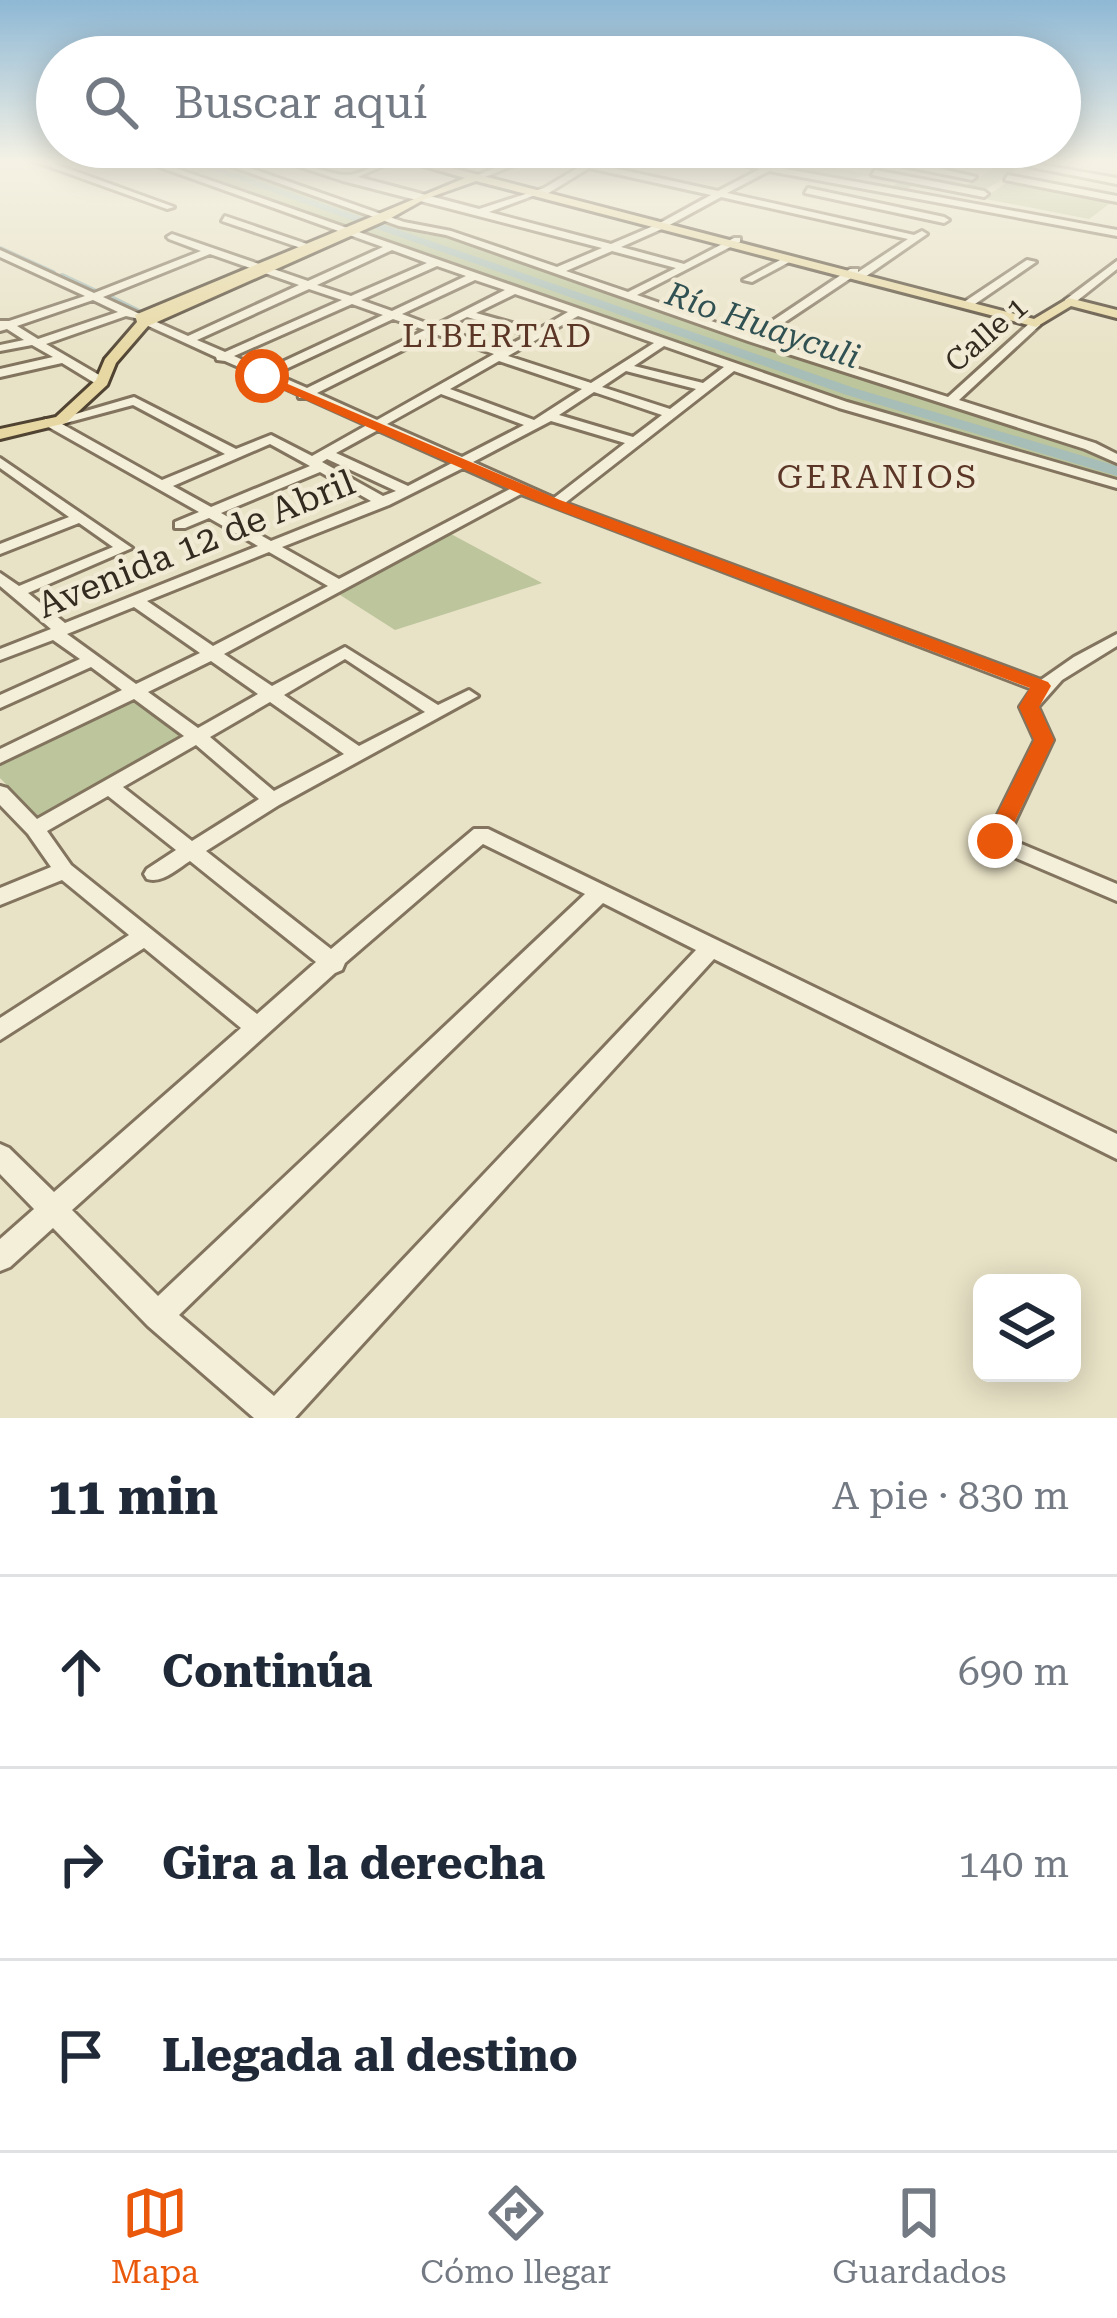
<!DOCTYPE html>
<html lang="es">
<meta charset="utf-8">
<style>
:root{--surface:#fff;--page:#f2f2f3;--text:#1f2937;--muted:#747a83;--line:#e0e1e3;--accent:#ea580c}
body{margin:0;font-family:"Roboto Serif",serif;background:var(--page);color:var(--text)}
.controls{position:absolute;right:36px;bottom:36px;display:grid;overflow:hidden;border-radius:18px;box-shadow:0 6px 30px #0003}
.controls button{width:108px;height:108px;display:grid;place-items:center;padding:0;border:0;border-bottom:3px solid var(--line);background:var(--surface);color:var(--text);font:60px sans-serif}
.stop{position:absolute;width:36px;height:36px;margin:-27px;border:9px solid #ea580c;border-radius:50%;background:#fff}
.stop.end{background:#ea580c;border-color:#fff;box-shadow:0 3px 12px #0008}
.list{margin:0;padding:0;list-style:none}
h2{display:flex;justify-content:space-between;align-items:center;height:156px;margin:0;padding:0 48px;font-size:51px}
h2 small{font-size:39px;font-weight:400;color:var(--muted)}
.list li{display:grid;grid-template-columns:78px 1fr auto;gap:36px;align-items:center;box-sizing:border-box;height:192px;padding:0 48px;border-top:3px solid var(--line)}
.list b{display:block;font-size:45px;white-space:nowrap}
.list em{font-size:39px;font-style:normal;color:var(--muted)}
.icon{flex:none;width:66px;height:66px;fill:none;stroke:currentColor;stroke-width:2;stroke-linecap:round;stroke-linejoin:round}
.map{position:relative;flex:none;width:1117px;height:1418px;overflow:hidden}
.search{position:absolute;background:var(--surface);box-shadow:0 6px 30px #0003;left:36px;right:36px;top:36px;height:132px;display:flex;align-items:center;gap:30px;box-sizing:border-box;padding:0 42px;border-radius:66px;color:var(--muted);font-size:45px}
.sheet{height:732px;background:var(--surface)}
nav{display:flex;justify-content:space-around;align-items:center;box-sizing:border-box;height:168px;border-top:3px solid var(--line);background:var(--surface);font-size:33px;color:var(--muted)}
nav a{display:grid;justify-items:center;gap:6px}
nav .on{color:var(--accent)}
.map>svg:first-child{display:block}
.green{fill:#bcc59c}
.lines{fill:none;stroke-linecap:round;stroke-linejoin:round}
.canal-far1{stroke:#a7bdb8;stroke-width:6}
.canal{stroke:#a7bdb8;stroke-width:8}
.river{fill:#a7bdb8;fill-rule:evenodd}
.minor-casing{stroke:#82745e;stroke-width:6}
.major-casing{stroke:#504332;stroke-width:6}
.minor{fill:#f4efd9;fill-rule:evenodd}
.major{fill:#e7d8a3;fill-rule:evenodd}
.route{fill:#ea580c}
.labels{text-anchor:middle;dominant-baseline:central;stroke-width:9;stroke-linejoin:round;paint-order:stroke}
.far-street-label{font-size:30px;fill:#342b20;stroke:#f1ebd5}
.far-water-label{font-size:33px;font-style:italic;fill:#315152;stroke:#f1ebd5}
.far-neighbourhood-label{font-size:33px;letter-spacing:3px;fill:#5b3525;stroke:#f1ebd5}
.street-label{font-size:36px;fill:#342b20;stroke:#f1ebd5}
</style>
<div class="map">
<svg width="1117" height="1418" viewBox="0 0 1117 1418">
<rect width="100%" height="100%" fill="#e8e2c6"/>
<path class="green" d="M152 160H211L378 216 347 228Z
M788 160 959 190 1004 162 1022 166 976 196 984 198 1011 180 1116 199 1089 219 914 185 903 191 890 189 898 182 864 175 846 182 774 168Z
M390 221 428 235H446L949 407 1095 448 1117 462V479L849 403 361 233Z
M451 534 542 583 395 630 337 593Z
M135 696 188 736 39 818 0 778V764Z"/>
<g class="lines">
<path class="canal-far1" d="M0 249 53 273
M62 276 98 293
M104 296 111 299"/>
<path class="canal" d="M105 296 141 314"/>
<path class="river" d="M182 160H197L857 389 1117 466V476L847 395Z"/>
<defs>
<path id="minor" d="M31 160H44L174 207 167 209Z
M140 160H152L847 402 1117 480V488L839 408 734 371 565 503 1041 680 1074 657 1117 634V646L1062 680 1038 707 1053 740 1007 838 1117 884V901L988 846 985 841 1035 740 1020 707 1032 689 521 494 224 654 272 686 345 647 438 705 469 690 478 696 279 805 206 851 331 949 474 829H488L1117 1134V1159L714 959 295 1418H254L148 1326 53 1228 10 1267 0 1271V1239L34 1209 0 1174V1144L9 1148 54 1192 241 1028 144 948 0 1040V1018L129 935 62 880 0 905V888L51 867 28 834 0 805V786L7 788 37 819 184 736 134 699 0 763V749L122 690 91 667 0 708V695L80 659 53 640 0 660V649L51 629 0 586V573L19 586 113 547 79 523 0 554V544L69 517 0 468V458L132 548 28 593 65 623 258 546 209 518 185 528H175V522L199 512 45 425V419L55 420 134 397 236 449 271 435 312 456 367 425 307 398H299L298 394 265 379H258L257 375 225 361 217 360 216 357 144 324V320L126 316 46 344 106 379V385H98L62 363 0 377V369L53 357 32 345 0 351V345L24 340 7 329 0 331V321H9L85 296 0 257V250L94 293 201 251 169 239 167 237 172 234 308 281 383 247ZM392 250 427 263 351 296 317 285ZM210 254 299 285 188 336 152 320H144V316L103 297ZM437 266 466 276 392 311 361 300ZM475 280 505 290 434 326 402 314ZM309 289 342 300 225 352 197 340ZM515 294 568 312 537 330 476 313ZM93 300 118 312 38 339 17 326ZM352 304 383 315 265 370 234 356ZM578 316 654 343 591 383 508 356ZM467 317 528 335 502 349 444 329ZM393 319 425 330 307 388 275 374ZM435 334 494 354 377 420 317 393ZM664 346 724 367 703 383 634 366ZM499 361 582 389 534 420 450 389ZM626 371 696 389 670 409 602 387ZM594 392 662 415 633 437 559 415ZM441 394 524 425 462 457 387 424ZM133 405 225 454 162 480 62 424ZM551 421 625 443 554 498 473 462ZM378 430 452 463 408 486 336 453ZM270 444 310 466 211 507 173 486ZM327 459 396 491 383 496 322 462ZM463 468 510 489 339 579 282 547 389 505ZM320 472 371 501 271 541 221 513ZM269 552 328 586 213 646 147 601ZM134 607 200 653 136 684 67 634ZM345 659 425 712 359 746 284 695ZM211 661 258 694 198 728 148 692ZM270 702 344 754 274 791 210 737ZM196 745 259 799 192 841 123 787ZM108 796 176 850 147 869 144 874 147 879C162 884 177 869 190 861L316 962 257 1014 71 865 47 831ZM483 844 585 894 158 1296 72 1210 335 973 342 970 345 963ZM603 903 696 950 274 1396 179 1315Z
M214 160H227L404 222 451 231 557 267 602 248 343 181 279 160C302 160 331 176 348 175 365 174 378 160 396 160L358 177 479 209 544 188 581 166 561 160H596L595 164 718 191 760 169 720 160H738L1117 230V236L769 171 727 193 914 235 922 231 927 234 862 279H854V276L761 338 948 397 1032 321H1040V325L959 400 1095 443 1117 454V463L1085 449 748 341 446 235 399 226ZM589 168 711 195 658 224 611 244 489 212 535 195 542 197ZM721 197 908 239 858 272V269H850L751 335 637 295 740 242V238H734L684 264 621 247 664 228ZM612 251 676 268 628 292 566 271Z
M514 160H526L485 177 478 175Z
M891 160H903L976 177 972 180 894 164Z
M996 160H1015L1117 178V184Z
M875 170 984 191 988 194 984 197 872 175Z
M1008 175 1117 196V202L1005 180Z
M808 188 944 217 949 220 944 223 805 193Z
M225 216 310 245 312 247 304 249 222 221Z
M784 258 793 260 752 282 743 280Z
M1027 260 1036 262 972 306H964V302Z
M1117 261V269L1073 304H1065V300Z"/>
<path id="major" d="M403 160H420L479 175 1034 319 1069 298 1117 310V318L1071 306 1036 327 476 181 425 199 391 218 148 326 116 363 107 385 66 423 0 439V429L56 417 96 380 105 359 137 322 135 315 465 178Z"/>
</defs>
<use href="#minor" class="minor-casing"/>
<use href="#major" class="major-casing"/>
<use href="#minor" class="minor"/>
<use href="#major" class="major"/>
</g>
<linearGradient id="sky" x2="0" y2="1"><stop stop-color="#8eb8d5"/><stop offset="0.45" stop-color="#f5f2e5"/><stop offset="1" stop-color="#f5f2e5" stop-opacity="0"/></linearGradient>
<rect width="1117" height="359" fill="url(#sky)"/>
<path class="route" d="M262 373 560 500 1048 682 1051 686 1039 707 1054 740 1003 846 995 848 984 841 1034 740 1019 707 1030 688 550 507 258 379Z"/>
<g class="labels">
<g class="far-street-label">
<text transform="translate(986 334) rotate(-41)">Calle 1</text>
</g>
<g class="far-water-label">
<text transform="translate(763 325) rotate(19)">Río Huayculi</text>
</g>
<g class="far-neighbourhood-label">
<text x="498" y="335">LIBERTAD</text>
<text x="878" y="476">GERANIOS</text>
</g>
<g class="street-label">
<text transform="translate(196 544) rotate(-22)">Avenida 12 de Abril</text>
</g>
</g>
</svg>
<div class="controls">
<button><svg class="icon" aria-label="layers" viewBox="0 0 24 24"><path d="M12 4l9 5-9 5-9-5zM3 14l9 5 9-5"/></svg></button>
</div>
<div class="stop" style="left:262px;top:376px"></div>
<div class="stop end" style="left:995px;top:841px"></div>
<div class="search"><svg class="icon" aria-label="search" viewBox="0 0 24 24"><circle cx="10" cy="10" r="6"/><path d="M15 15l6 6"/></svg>Buscar aquí</div>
</div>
<section class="sheet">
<h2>11 min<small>A pie · 830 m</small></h2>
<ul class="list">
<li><svg class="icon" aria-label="ahead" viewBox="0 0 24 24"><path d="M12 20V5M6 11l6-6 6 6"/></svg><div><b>Continúa</b></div><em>690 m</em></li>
<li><svg class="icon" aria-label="right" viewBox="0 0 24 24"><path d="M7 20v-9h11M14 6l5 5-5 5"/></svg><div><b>Gira a la derecha</b></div><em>140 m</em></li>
<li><svg class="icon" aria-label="arrive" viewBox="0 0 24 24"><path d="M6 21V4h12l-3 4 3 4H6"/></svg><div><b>Llegada al destino</b></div></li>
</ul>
</section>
<nav>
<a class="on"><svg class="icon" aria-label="map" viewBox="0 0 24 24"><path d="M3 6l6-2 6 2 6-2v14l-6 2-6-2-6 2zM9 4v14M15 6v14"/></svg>Mapa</a>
<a><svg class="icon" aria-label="directions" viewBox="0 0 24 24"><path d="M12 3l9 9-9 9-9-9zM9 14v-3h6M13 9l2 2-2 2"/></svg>Cómo llegar</a>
<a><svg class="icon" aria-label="saved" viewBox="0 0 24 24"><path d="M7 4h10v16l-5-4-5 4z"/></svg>Guardados</a>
</nav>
